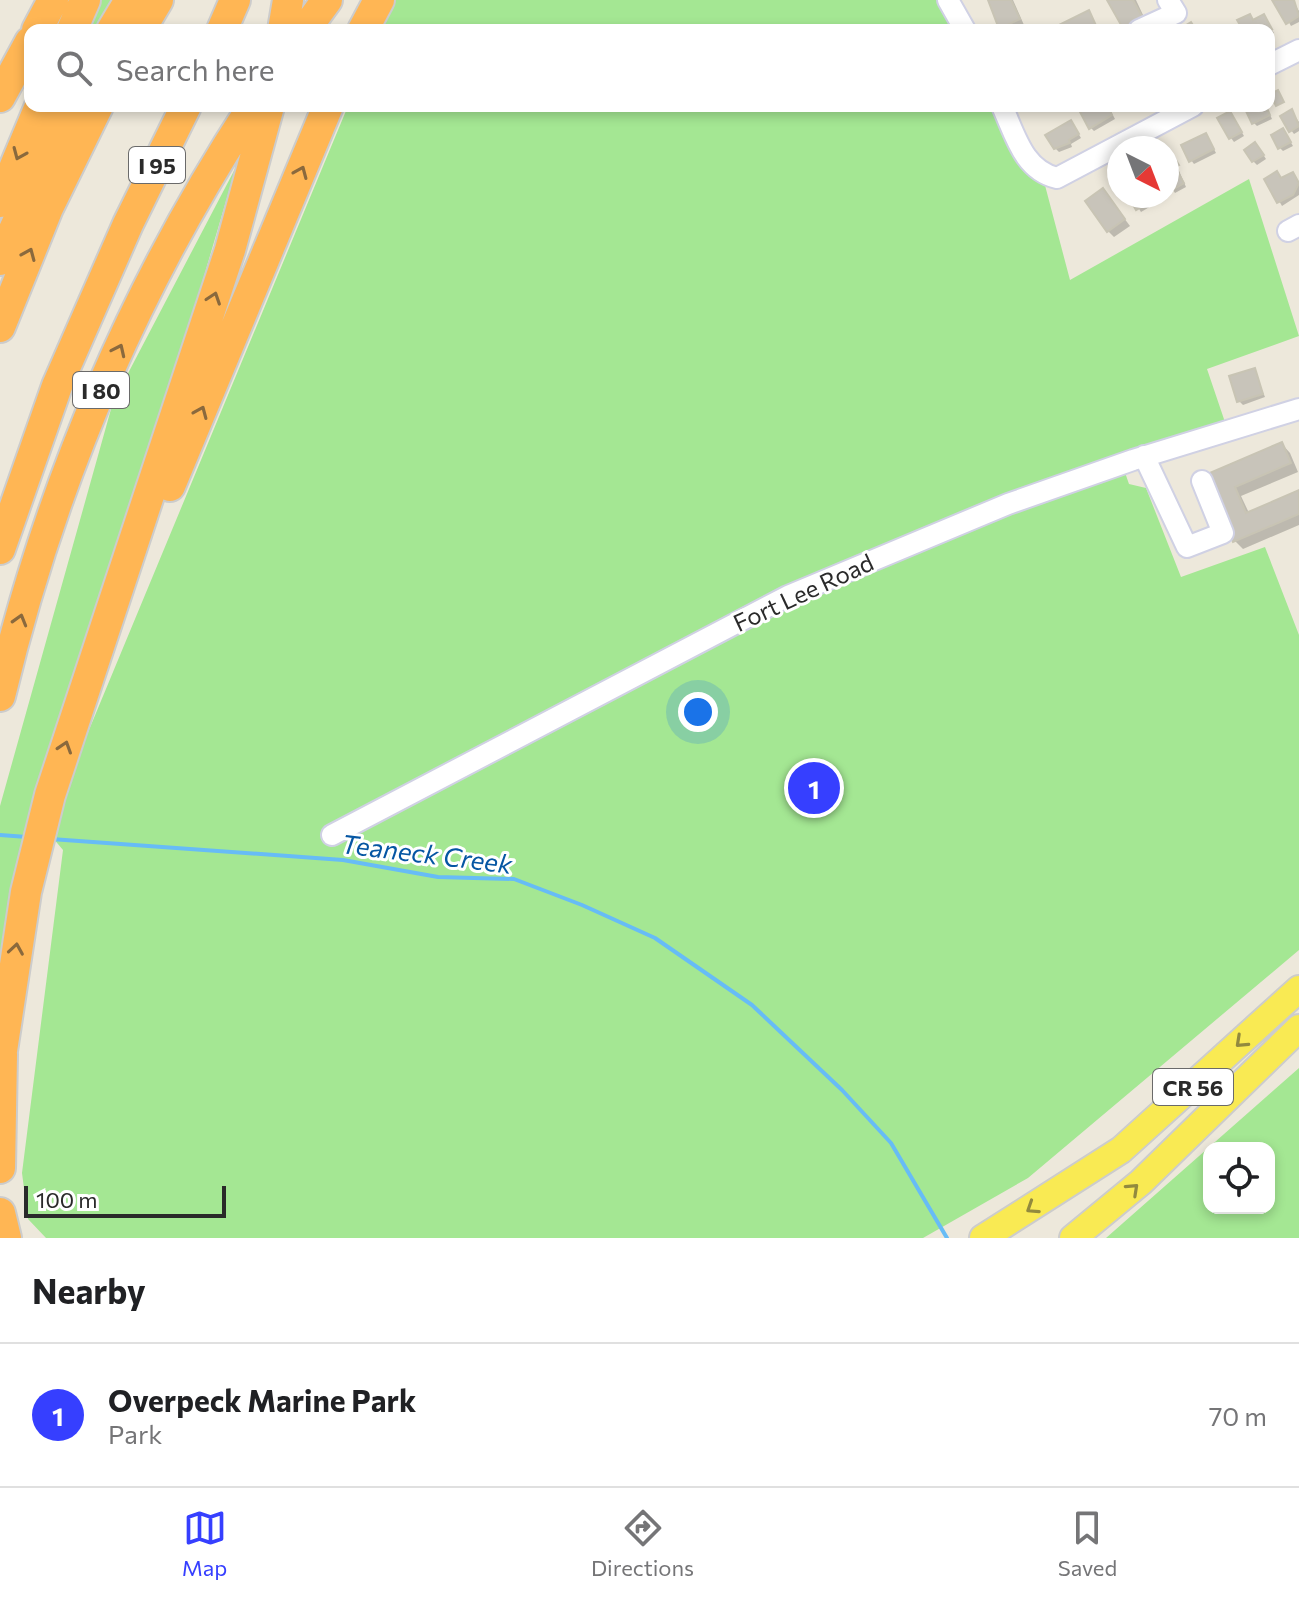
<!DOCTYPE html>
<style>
:root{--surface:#fff;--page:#f2f2f2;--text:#202124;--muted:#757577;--line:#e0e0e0;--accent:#363fff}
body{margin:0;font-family:Commissioner,sans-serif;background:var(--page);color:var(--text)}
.controls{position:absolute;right:24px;bottom:24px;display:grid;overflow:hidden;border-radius:16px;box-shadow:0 4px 12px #0003}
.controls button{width:72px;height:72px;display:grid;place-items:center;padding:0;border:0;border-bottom:2px solid var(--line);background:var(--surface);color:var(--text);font:40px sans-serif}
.compass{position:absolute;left:1107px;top:136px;width:72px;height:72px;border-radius:50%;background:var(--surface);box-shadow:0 4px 12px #0003;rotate:138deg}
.scale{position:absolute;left:24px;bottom:20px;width:202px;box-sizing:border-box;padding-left:8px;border:4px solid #2a2a2a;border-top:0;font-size:22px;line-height:28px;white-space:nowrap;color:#2a2a2a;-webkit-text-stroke:6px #fff;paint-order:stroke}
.you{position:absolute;left:698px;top:712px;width:28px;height:28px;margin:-20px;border:6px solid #fff;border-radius:50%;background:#1a73e8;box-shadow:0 0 0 12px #1a73e833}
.badge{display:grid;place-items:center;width:52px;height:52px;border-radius:50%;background:var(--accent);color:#fff;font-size:26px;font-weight:700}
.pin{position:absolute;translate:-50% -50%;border:4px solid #fff;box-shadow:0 2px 8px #0006}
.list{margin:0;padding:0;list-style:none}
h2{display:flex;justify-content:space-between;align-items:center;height:104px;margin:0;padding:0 32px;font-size:34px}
h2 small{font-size:26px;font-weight:400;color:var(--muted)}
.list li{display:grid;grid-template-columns:52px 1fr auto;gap:24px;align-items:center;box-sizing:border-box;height:144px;padding:0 32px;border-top:2px solid var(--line)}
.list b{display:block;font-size:30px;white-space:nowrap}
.list p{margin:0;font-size:26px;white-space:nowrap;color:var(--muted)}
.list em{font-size:26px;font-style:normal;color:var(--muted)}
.icon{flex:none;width:44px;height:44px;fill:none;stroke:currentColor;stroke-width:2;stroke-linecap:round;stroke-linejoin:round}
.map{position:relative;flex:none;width:1299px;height:1238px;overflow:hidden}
.search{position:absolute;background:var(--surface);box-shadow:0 4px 12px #0003;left:24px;right:24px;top:24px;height:88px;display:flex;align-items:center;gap:20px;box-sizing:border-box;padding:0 28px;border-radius:16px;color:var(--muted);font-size:30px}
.sheet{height:248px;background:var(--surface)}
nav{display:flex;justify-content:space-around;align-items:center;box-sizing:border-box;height:112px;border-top:2px solid var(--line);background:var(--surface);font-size:22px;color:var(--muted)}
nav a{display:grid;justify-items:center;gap:4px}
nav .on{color:var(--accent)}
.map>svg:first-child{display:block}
.green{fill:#a4e793;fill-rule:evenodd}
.shadow{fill:#0003}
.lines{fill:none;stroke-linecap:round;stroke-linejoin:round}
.stream{stroke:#67bcf6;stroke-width:4}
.building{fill:#c8c4ba;stroke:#c8c4b4;stroke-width:2}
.minor-casing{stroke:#d0d1e4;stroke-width:24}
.major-casing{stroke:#ccc;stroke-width:30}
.highway-casing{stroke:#ccc;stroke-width:34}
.minor{stroke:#fff;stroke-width:20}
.major{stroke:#f9ea53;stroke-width:26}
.highway{stroke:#ffb654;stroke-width:30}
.oneway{stroke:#8a693d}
.oneway2{stroke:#928a3e}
.labels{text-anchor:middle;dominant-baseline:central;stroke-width:6;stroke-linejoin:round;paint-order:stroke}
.shield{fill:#fff;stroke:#6a6a6a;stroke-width:2}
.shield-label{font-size:22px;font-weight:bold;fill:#2a2a2a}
.street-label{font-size:24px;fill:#2a2a2a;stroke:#fff}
.water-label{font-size:26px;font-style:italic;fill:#0556a3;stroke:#fff}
</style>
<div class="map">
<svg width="1299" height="1238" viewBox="0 0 1299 1238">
<rect width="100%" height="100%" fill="#ede8db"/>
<path class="green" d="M94 0H111L95 30H81Z
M392 0H948L965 30H379Z
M348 106H1002L1042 174 1070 280 1249 179 1299 336 1207 369 1228 431 1122 464 1129 484 1146 488 1181 577 1265 547 1299 635V950L1028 1178 923 1238H46L28 1219 22 1173 63 850 47 831Z
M236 167 166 406 25 830 0 961V806L113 402Z
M1299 1068V1238H1106ZM1209 1148H1269V1208H1209Z"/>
<path class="shadow" d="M989 0H1013L1024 25 1003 30Z
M1112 0H1136L1150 30H1126Z
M1276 0H1292L1299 11V22L1291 26Z
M1249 16 1254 22 1264 16 1274 33 1269 37V30H1245L1240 21Z
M1096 106H1108L1115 119 1094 131 1091 128Z
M1255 106H1266L1272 119 1257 126 1254 123Z
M1292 112 1299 122V131L1294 134 1291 130Z
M1233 117 1244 136 1234 142 1231 138Z
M1074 126 1081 138 1071 144 1072 147 1059 152 1055 148Z
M1286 134 1293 146 1283 151 1280 148Z
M1209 139 1216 153 1194 164 1191 160Z
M1259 148 1266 159 1257 165 1253 161Z
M1174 159 1186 187 1175 193 1167 181V163Z
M1293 174 1299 183V195L1282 206 1267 180H1282Z
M1103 190 1130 226 1114 237 1108 231Z
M1131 196H1155L1158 202 1141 212Z
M1254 371 1265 397 1243 405 1239 401Z
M1282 444 1290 453 1298 472 1241 496 1249 513 1299 492V525L1243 549 1235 541 1208 476Z"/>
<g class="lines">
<path class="stream" d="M0 835 27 837
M51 839 343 860 438 877 514 879 582 905 655 938 752 1005 842 1090 891 1143 947 1238"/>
</g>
<path class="building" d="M988 0H1011L1020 19 999 29Z
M1107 0H1133L1146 24 1124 30Z
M1272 0H1294L1299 16 1286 24Z
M1089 10 1098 30H1044H1049Z
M1250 14 1253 20 1264 14 1272 29 1243 30 1237 20Z
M1191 22 1196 30H1178Z
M1278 90 1284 102 1276 106 1270 94Z
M1091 106H1108L1112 115 1089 129 1080 112Z
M1251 106H1266L1270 115 1252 124 1245 109Z
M1292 109 1299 126 1289 132 1280 116Z
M1230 111 1242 132 1229 139 1217 118Z
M1071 120 1079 134 1069 140 1070 143 1054 149 1045 135Z
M1283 128 1291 142 1278 149 1271 135Z
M1206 133 1214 149 1189 162 1181 145Z
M1255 142 1264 155 1252 162 1244 150Z
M1174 157 1179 165 1175 167 1184 183 1170 191 1167 161Z
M1277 171 1281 178 1293 172 1299 183 1293 195 1277 203 1264 179Z
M1103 188 1125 219 1107 232 1085 201Z
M1128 196H1155L1156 198 1136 210Z
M1255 368 1263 394 1237 402 1229 376Z
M1282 442 1291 463 1235 487 1246 513 1299 490V514L1233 542 1205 475Z"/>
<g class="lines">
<defs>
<path id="minor" d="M948 0 965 30
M1139 30 1176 13 1168 0
M1269 65 1299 50
M1002 106C1015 134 1023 170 1057 178L1193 106
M1288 231 1299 225
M1144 456 1187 547 1223 533 1202 481
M332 835 788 596 1008 504 1133 460 1299 409"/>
<path id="major" d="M983 1238 1121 1150 1299 989
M1073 1238 1141 1182 1299 1028"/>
<path id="highway" d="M37 30 53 0
M72 30 85 0
M112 30 130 0
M140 30 158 0
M222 30 235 0
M283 30 288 0
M305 30 327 0
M363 30 379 0
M0 97 30 42
M0 202 40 106
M0 260 71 106
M0 327 48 208 98 106
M170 486 328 106
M0 549 57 386 128 224 186 106
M0 696C50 486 135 286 253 106
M0 1064 26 892 50 795 230 250 269 106
M0 1168 2 1054
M0 1213 6 1238"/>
</defs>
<use href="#minor" class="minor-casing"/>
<use href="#major" class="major-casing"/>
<use href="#highway" class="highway-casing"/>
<use href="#minor" class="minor"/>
<use href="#major" class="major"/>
<use href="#highway" class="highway"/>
</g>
<defs><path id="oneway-chevron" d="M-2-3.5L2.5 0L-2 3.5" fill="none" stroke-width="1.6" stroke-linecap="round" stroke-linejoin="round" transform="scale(2)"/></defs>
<g class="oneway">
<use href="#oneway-chevron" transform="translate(19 154) rotate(113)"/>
<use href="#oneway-chevron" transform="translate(301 172) rotate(-67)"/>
<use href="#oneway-chevron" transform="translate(29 254) rotate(-67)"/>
<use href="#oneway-chevron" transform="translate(214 298) rotate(-71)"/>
<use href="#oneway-chevron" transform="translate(119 350) rotate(-65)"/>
<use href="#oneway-chevron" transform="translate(201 412) rotate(-67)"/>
<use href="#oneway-chevron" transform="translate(20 620) rotate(-74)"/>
<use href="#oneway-chevron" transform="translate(65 747) rotate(-72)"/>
<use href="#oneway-chevron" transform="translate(16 949) rotate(-81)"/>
</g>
<g class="oneway2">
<use href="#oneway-chevron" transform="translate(1241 1042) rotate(137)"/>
<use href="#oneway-chevron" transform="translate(1133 1189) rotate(-43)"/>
<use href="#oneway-chevron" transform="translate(1032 1208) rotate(147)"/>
</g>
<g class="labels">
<g class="shield">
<rect x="129" y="147" width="56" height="36" rx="6"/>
<rect x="73" y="372" width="56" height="36" rx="6"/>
<rect x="1153" y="1069" width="80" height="36" rx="6"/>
</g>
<g class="shield-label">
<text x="157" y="165">I 95</text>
<text x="101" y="390">I 80</text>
<text x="1193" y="1087">CR 56</text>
</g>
<g class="street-label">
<text transform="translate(803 592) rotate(-25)">Fort Lee Road</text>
</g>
<g class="water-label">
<text transform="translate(427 853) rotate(7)">Teaneck Creek</text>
</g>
</g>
</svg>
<div class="controls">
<button><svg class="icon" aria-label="locate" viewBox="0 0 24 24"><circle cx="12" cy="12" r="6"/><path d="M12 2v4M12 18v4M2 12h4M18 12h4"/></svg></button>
</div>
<svg class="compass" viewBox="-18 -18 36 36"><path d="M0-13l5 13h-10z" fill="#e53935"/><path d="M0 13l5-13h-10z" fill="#757577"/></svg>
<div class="scale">100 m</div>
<div class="you"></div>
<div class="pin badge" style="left:814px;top:788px">1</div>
<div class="search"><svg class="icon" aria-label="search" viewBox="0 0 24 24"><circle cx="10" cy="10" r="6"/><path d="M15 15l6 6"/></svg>Search here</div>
</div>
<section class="sheet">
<h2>Nearby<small></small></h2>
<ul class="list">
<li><span class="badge">1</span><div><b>Overpeck Marine Park</b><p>Park</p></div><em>70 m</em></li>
</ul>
</section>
<nav>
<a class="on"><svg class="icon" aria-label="map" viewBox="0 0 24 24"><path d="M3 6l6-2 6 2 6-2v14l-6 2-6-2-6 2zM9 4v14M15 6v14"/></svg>Map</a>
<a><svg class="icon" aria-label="directions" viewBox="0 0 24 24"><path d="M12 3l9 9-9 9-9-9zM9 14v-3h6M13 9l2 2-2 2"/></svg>Directions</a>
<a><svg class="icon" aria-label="saved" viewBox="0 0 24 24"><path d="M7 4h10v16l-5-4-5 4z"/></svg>Saved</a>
</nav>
